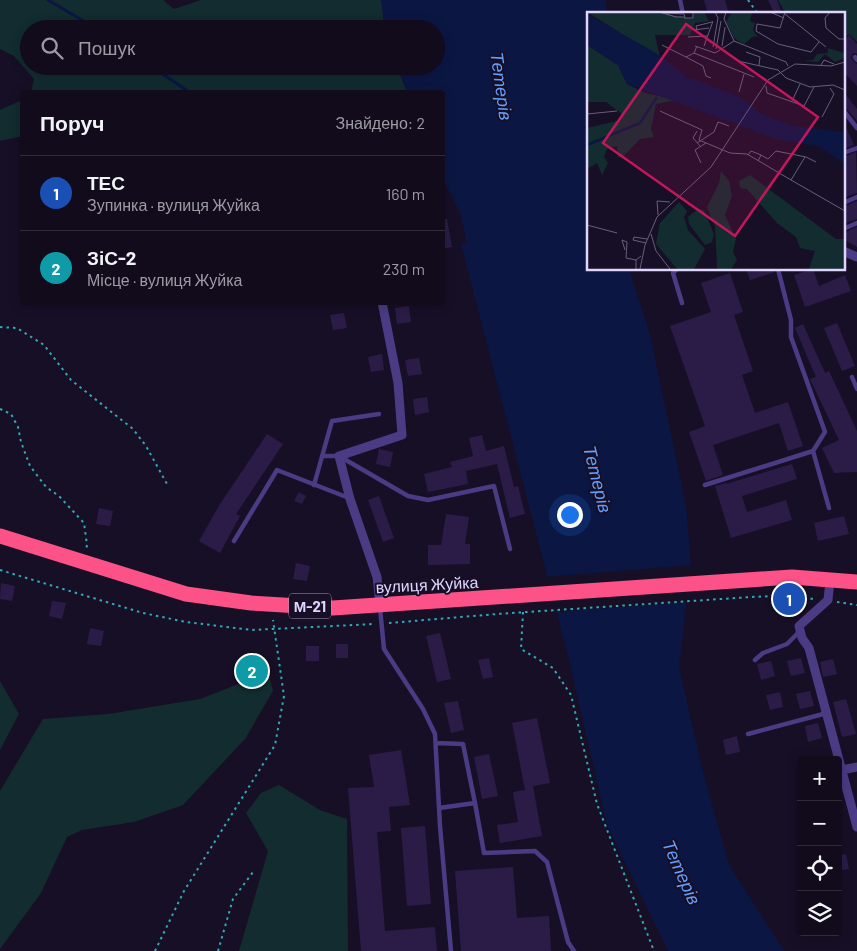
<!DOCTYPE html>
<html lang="uk">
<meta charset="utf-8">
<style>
:root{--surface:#110b1c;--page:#1e1929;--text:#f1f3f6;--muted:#9c9ba3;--line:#302b3b;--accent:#0b8043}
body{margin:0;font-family:Barlow,sans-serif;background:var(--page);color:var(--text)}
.controls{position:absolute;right:15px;bottom:15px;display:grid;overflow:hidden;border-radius:5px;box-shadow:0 2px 12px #0003}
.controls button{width:45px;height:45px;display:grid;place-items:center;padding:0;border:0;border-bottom:1px solid var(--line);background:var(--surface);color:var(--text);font:25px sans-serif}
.you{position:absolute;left:569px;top:514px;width:18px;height:18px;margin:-12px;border:4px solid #fff;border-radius:50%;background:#1a73e8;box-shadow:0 0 0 8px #1a73e833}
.badge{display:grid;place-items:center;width:32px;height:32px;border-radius:50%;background:var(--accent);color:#fff;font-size:16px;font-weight:700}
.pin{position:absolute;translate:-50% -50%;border:2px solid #fff;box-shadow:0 1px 5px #0006}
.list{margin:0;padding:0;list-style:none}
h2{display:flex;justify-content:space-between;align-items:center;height:65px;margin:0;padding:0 20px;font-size:21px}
h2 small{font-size:16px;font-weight:400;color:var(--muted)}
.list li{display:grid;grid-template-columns:32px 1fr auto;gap:15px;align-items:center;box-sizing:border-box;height:75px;padding:0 20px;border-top:1px solid var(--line)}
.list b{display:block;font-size:19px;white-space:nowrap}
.list p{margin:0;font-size:16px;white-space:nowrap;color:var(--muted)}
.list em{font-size:16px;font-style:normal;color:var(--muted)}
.icon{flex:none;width:28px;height:28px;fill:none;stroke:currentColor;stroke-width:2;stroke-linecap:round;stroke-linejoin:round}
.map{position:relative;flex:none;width:857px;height:951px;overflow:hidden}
.search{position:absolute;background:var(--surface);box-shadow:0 2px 12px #0003;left:20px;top:20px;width:425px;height:55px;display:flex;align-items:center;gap:12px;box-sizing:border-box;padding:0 18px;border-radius:28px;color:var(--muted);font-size:19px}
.panel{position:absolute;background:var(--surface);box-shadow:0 2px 12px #0003;left:20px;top:90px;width:425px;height:215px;border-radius:5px}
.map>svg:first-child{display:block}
.green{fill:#122c30}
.water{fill:#0b1643}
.pier{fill:#170f26}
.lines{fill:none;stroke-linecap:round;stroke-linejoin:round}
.stream{stroke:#0b1643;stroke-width:3}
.building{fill:#2b1c47}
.path{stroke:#31a9b6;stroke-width:2;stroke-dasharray:2.5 4;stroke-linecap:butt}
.lane{stroke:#4a3b84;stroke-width:4.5}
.street{stroke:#4a3b84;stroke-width:9}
.highway{stroke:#fd5288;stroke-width:15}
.labels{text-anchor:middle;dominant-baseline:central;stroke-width:4;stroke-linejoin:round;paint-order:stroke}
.shield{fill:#170f26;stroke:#a49abd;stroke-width:1}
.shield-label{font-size:15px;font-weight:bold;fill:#e0d5fe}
.street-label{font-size:16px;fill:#e0d5fe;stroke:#170f26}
.water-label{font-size:18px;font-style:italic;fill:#649efd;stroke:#170f26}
.inset-river{fill:none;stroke:#0b1643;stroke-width:2.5}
.inset-road{fill:none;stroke:#675e7c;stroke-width:1}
.view{fill:#c2185b;fill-opacity:0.15;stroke:#c2185b;stroke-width:2.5}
.inset-edge{fill:none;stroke:#e0d5fe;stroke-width:2.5}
</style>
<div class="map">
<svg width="857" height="951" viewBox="0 0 857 951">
<rect width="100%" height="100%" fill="#170f26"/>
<path class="green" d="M0 0H163L174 9 201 0H381L385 29H29V66H397L407 92H31L34 79 14 56 0 49Z
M778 0H857V42L849 34 843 38V14H786Z
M22 100V136L0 141V110Z
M267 667 273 691 245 739 183 805 134 822 82 830 67 837 41 893 0 949V791L43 719 108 714 200 699 236 685Z
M0 681 19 714 0 750Z
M279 785 320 810 347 819 348 951H239L268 851 246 813 261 793Z"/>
<path class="water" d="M381 0H606V14H588V269H629L650 334 686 505 691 565 679 667 702 768 729 865 784 951H668L607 825 568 656 461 244 467 242 460 213 443 179 442 92H407L397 66H436V29H385Z"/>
<path class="pier" d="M694 565 689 602 554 612 545 577Z"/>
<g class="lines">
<path class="stream" d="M48 0 97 29
M151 66 189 92"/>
</g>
<path class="building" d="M704 0H725L729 14H708Z
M768 0H777L782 14H775Z
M849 35 857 44V54L853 53 851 57 854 62 857 64V86L843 71V41Z
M843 91 857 109V121L843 105Z
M843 120 854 145 843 149Z
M856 152 857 193 843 198V157Z
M857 201V219L843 224V207Z
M442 219H447L452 247 442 249Z
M857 227V247L843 239V233Z
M746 269H774L775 272 750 280Z
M813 269 819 286 845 275 851 291 805 307 794 275Z
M730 273 743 312 734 315 753 371 742 375 755 413 788 402 803 446 788 451 779 423 713 445 723 475 706 481 689 432 705 426 670 326 711 312 701 283Z
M409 306 411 322 397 324 395 308Z
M344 313 347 328 333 330 330 315Z
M837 323 855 366 842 371 824 328Z
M803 324 825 373 829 371 857 431V472L834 473 822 448 839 440 810 379 816 377 795 328Z
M382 354 384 370 371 372 368 357Z
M419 358 422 374 408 376 405 360Z
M427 397 429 412 415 415 413 399Z
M267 434 283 444 236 514 240 516 220 553 199 541 220 504Z
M482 435 486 451 504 446 514 487 518 486 525 514 510 518 497 464 466 471 468 484 428 492 424 474 452 467 450 462 473 456 469 438Z
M379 449 393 452 390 467 376 464Z
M792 464 797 479 742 496 747 512 786 500 792 520 731 538 715 486 726 483V484Z
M299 492 306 496 302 504 294 501Z
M379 496 394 538 383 542 368 500Z
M99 508 113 511 110 526 96 524Z
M446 514 469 517 465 544H470V564L428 565V545H441Z
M844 516 849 534 818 541 814 523Z
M296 563 310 566 307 581 293 579Z
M1 583 15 586 12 601 0 599Z
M52 601 66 603 62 619 49 616Z
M90 628 104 631 101 646 87 644Z
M440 633 451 679 437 682 426 636Z
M336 644H348V658H336Z
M306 646H319V661H306Z
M489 658 493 677 483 679 478 660Z
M801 658 805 673 791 676 787 661Z
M833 659 837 674 823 677 820 662Z
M771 661 775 676 761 680 757 664Z
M810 691 814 706 800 709 796 694Z
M780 692 783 707 770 710 766 695Z
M846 699 856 734 842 737 833 702Z
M458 701 464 730 451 733 444 703Z
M537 718 550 783 533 786 542 836 500 843 497 825 518 822 513 792 525 790 512 723Z
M818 723 822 738 808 742 805 726Z
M737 736 740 752 726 755 723 740Z
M401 750 410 805 389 807 391 831 377 832 385 931 435 927 437 951H361L348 788 374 787 369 755Z
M489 754 498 796 482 799 474 757Z
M425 826 431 904 407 906 401 828Z
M846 854 849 869 838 871V856Z
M513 867 517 918 549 916 551 951H461L455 871Z"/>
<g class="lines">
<path class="path" d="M748 0 758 14
M0 327 17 328 44 345 71 380 133 429 146 446 167 484
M0 409 11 414 18 427 21 442 30 466 46 487 59 496 84 523 87 545 86 550
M0 570 143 613 186 622 252 630 374 624
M837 602 857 605
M523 612 521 649 553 668 571 695 597 804 654 951
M389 623 497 614 751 597 775 596 815 599
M155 951 184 891 275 745 284 696 273 620
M218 951 233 899 253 872"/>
<path class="lane" d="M680 0 683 14
M855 57 857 60
M843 110 857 128
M843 153 857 148
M843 203 857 197
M843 229 857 223
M677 269 673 273 682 303
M778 269 791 320V337L825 432 813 451 829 508
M852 377 857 389
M322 456H339L408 496 428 500 494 486 510 549
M314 485 332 421 379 414
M705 485 813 451
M234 541 277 470 349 498
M380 608 384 649 423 709 435 734 440 826 451 951
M755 660 763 653 787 644 800 631
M748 734 827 713
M436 743 463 744 475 803 439 808
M475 803 484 853 535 851 547 862 568 942 574 951"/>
<path class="street" d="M843 251 857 257
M830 580 828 600 799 626 802 638 809 648 857 827
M380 604 377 577 350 499 339 456 402 435 398 383 382 302
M842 770 857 767"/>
<path class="highway" d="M0 536 186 594 251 603 333 608 792 577 857 582"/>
</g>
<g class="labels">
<rect class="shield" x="289" y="593.5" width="42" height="25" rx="4"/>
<g class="shield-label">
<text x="310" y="606">М-21</text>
</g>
<g class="street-label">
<text transform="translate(427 584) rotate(-3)">вулиця Жуйка</text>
</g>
<g class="water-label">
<text transform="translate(502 86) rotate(82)">Тетерів</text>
<text transform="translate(598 479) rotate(76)">Тетерів</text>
<text transform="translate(682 872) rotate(66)">Тетерів</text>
</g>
</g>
<g transform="translate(587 12)">
<rect width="258" height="258" fill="#170f26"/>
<path d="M0 0H71L106 7 107 0H117L122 9 108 11 103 23H68L73 46ZM145 0 165 1 163 9 168 11 166 18 171 25 167 24 157 32 147 26 139 10ZM0 33 31 53 40 72 58 81 90 88 69 92 64 117 67 125 53 127 35 146 31 145 30 134 20 137 17 145 21 151 15 163 10 151 0 157V116L34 108 35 102 19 90H0ZM241 36 257 41V46L248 50 238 42 231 50 215 49 226 48 230 42 241 41ZM134 159 142 169 145 184 138 203 149 227 146 240 150 248 144 257H130L128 214 120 195 132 171ZM163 163 249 227H257V257H222L228 239 213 236 209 225 190 211 160 177 153 176 152 169ZM92 190 100 199 97 205 101 218 118 237 107 257H90L69 232 73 211ZM111 197 117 198 127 222 125 230 118 233 102 212 101 205Z" fill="#122c30"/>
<path d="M0 2 69 41 98 63V67L104 66 153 85 175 102 207 114 257 120V151L231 134 189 127 40 72 31 53 0 33Z" fill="#0b1643"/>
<path class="inset-river" d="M0 133 53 111 70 85"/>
<path class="inset-road" d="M72 0 89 5H98L97 2 76 1M139 0 137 7 147 29M183 0 197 6M198 0 193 16 170 12 169 19 191 32 224 40 232 30M243 0 238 6 239 16 252 27H258M198 2 239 35M97 6H106V0M107 18 122 16M110 18 109 14 125 10M101 25 120 24M147 29 199 50 201 54M75 33 99 45 107 41M108 34 128 41 147 29M110 34 107 41 167 65M117 34 126 9M135 34 138 15M126 35 131 6 128 0M129 37 134 9M159 40 173 45 172 53M99 45 116 54 119 64 124 66M151 49 191 58 199 66 223 75 246 73 258 78M234 53 237 48 247 52M179 74 180 81 217 94 227 75M152 80 157 62M205 89 213 72M73 99 115 118 112 128 143 141 160 142 204 168 218 145M0 102 30 99M235 105 247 82 243 76M110 119 106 126 114 135M110 131 127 120 131 110 142 114M161 143 164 139 174 143 171 149M174 143 181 147 189 139 219 145 229 150M114 151 108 138 119 131M204 168 258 199M71 203 70 189 83 190M0 213 30 221M64 222 69 239 83 257M59 231 46 228 47 225 60 227M38 238 35 228 40 230 39 246 49 248M49 257V248L54 244M53 257 58 233 70 205 124 155 181 68 208 52 244 54 258 50"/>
<path class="view" d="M99 12 231 105 148 224 16 131Z"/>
<rect width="258" height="258" class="inset-edge"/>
</g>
</svg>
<div class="controls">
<button>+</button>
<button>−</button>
<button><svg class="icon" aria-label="locate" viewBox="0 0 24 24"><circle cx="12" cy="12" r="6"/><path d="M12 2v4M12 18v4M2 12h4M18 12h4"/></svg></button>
<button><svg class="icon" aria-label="layers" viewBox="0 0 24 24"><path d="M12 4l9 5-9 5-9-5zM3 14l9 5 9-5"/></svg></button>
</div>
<div class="you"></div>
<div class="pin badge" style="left:789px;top:599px;background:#1a4fb4">1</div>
<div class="pin badge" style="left:252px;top:671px;background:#0f9aa8">2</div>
<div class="search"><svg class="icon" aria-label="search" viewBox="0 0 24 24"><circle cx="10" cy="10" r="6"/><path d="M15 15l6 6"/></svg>Пошук</div>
<section class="panel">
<h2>Поруч<small>Знайдено: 2</small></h2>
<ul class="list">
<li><span class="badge" style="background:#1a4fb4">1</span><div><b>ТЕС</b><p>Зупинка · вулиця Жуйка</p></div><em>160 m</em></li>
<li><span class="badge" style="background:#0f9aa8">2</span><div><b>ЗіС-2</b><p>Місце · вулиця Жуйка</p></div><em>230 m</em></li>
</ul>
</section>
</div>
